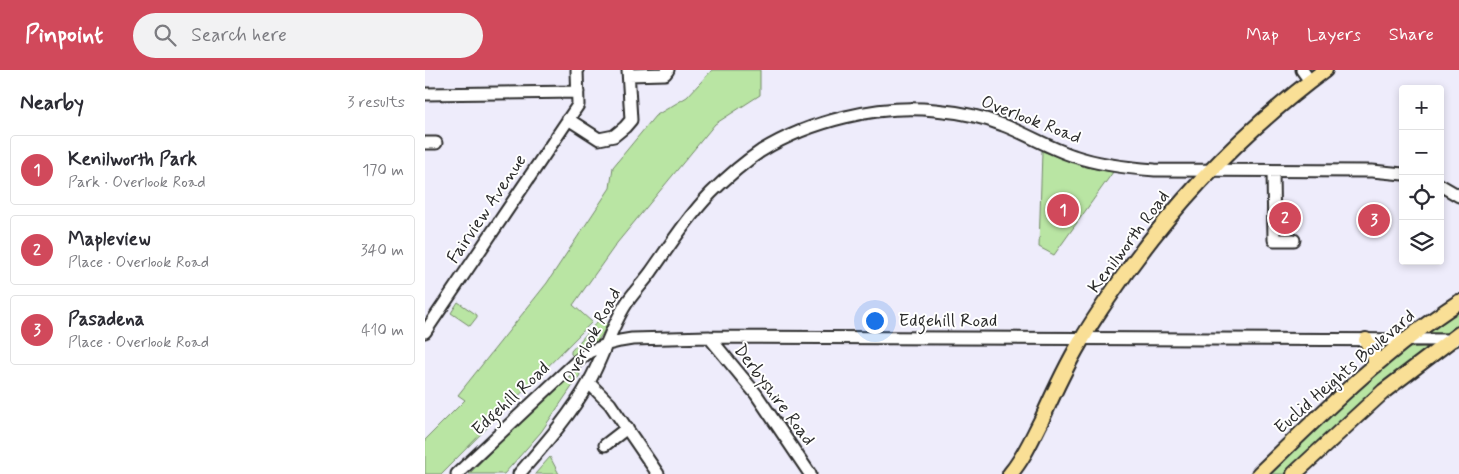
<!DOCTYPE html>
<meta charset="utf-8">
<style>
:root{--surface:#fff;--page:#f2f2f3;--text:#2b2b33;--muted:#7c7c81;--line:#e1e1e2;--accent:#d1495b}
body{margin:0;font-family:Mynerve,sans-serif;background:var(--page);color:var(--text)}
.controls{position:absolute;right:15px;top:15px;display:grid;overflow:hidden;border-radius:5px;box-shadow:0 2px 8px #0003}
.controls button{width:45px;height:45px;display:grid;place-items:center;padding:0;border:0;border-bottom:1px solid var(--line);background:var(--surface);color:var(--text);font:25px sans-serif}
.you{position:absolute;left:449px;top:250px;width:18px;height:18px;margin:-12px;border:4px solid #fff;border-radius:50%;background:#1a73e8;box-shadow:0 0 0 8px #1a73e833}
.badge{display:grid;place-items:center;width:32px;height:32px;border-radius:50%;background:var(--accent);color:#fff;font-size:16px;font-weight:700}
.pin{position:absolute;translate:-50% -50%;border:2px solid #fff;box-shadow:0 1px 5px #0006}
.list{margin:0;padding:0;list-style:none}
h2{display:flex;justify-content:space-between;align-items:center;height:65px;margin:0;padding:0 20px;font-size:21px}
h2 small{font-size:16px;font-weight:400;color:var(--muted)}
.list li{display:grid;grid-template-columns:32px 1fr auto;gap:15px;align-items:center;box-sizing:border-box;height:70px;margin:0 10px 10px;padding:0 10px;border:1px solid var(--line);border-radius:5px}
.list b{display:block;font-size:19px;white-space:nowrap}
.list p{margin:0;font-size:16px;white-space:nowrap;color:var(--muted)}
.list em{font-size:16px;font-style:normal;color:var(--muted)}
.icon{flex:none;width:28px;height:28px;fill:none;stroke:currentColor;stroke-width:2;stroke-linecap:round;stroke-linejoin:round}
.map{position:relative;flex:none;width:1034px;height:404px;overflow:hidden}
header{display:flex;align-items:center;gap:30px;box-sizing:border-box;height:70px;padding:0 25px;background:var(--accent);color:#fff}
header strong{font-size:24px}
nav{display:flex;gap:28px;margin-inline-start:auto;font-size:18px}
.search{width:350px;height:45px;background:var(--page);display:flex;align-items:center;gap:12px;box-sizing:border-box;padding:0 18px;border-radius:28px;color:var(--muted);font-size:19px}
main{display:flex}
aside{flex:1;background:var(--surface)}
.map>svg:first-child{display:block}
.green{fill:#b9e5a3;stroke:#728867}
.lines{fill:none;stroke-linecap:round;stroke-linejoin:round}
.minor-casing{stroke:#2b2b2b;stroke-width:15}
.major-casing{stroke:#2b2b2b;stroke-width:18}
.minor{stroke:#fff;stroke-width:11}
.major{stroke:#f9df96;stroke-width:14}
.labels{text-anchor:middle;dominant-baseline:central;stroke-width:4;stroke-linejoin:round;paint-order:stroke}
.street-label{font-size:18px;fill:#2b2b2b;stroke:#fff}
</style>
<header>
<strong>Pinpoint</strong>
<div class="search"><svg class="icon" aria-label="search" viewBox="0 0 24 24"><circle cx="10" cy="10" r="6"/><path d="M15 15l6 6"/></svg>Search here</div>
<nav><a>Map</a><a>Layers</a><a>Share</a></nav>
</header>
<main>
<aside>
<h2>Nearby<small>3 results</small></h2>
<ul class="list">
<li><span class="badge">1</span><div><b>Kenilworth Park</b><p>Park · Overlook Road</p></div><em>170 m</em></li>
<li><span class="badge">2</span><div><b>Mapleview</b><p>Place · Overlook Road</p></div><em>340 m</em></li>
<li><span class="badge">3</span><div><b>Pasadena</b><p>Place · Overlook Road</p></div><em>410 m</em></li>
</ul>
</aside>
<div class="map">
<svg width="1034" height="404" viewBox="0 0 1034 404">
<rect width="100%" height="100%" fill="#eeecfb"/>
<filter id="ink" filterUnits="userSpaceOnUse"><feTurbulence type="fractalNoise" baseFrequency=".02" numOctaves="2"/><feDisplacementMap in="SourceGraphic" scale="10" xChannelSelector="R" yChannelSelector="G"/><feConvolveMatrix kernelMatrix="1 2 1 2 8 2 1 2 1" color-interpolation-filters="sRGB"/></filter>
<g filter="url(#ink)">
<path class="green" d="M287 0H335V25L290 54 192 173 148 235 167 252 16 404H0V370L40 330 33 325 122 213 185 118 188 97 230 46 262 27Z
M617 81 666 98 688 102 629 185 614 177Z
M33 232 52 245V247L45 256 26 243Z
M1034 239V257L1025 263H1005L1003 260Z
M173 251 182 254C173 276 167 275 148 286L146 284V281Z
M999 277 1002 278 1001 280C952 320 907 361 862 404H840L930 319 982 278Z
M153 298 155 305 116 362 79 404H44L104 343Z
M125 387 134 404H110Z"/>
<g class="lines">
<defs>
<path id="minor" d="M877 0 885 11
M204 5 240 4 243 0
M0 24 153 22
M143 49 174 69 189 66 200 57 206 50 203 0
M0 73H11
M848 101 849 170H869
M1015 115 1034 126
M0 262 153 35 152 0
M284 267 331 324 385 404
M164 313 185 334 233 404
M180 375 202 358
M32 404 150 293 164 282 183 274 195 271 207 269 284 267 1030 270
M94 404C119 375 145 346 164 312 178 287 185 259 201 234 208 223 218 213 226 202 245 175 263 147 286 123 301 108 318 93 336 81 385 51 453 34 510 40 533 42 556 46 578 55 602 64 624 78 649 86 675 95 703 98 730 100L947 101 978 104"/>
<path id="major" d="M941 270 950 287V296
M585 404C599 388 607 368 617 349 629 322 641 296 656 271 663 258 672 245 680 233 739 144 814 64 900 0
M834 404C897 343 960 280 1034 232
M869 404 959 321 1034 264"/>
</defs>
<use href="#minor" class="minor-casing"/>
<use href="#major" class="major-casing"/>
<use href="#minor" class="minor"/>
<use href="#major" class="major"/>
</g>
</g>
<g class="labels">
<g class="street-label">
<text transform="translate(606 50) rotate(21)">Overlook Road</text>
<text transform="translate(62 139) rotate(-56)">Fairview Avenue</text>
<text transform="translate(704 172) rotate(-53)">Kenilworth Road</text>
<text x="523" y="251">Edgehill Road</text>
<text transform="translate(167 266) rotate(-62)">Overlook Road</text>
<text transform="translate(920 302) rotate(-41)">Euclid Heights Boulevard</text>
<text transform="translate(349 325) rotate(53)">Derbyshire Road</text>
<text transform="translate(86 329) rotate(-43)">Edgehill Road</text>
</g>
</g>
</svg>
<div class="controls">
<button>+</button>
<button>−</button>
<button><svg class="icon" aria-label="locate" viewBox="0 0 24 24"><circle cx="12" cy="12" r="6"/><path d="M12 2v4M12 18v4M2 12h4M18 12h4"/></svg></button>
<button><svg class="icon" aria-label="layers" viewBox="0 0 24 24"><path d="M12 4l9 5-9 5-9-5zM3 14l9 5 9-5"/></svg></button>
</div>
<div class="you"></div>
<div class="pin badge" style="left:638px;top:140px">1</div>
<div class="pin badge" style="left:860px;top:148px">2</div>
<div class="pin badge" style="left:949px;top:150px">3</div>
</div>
</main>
